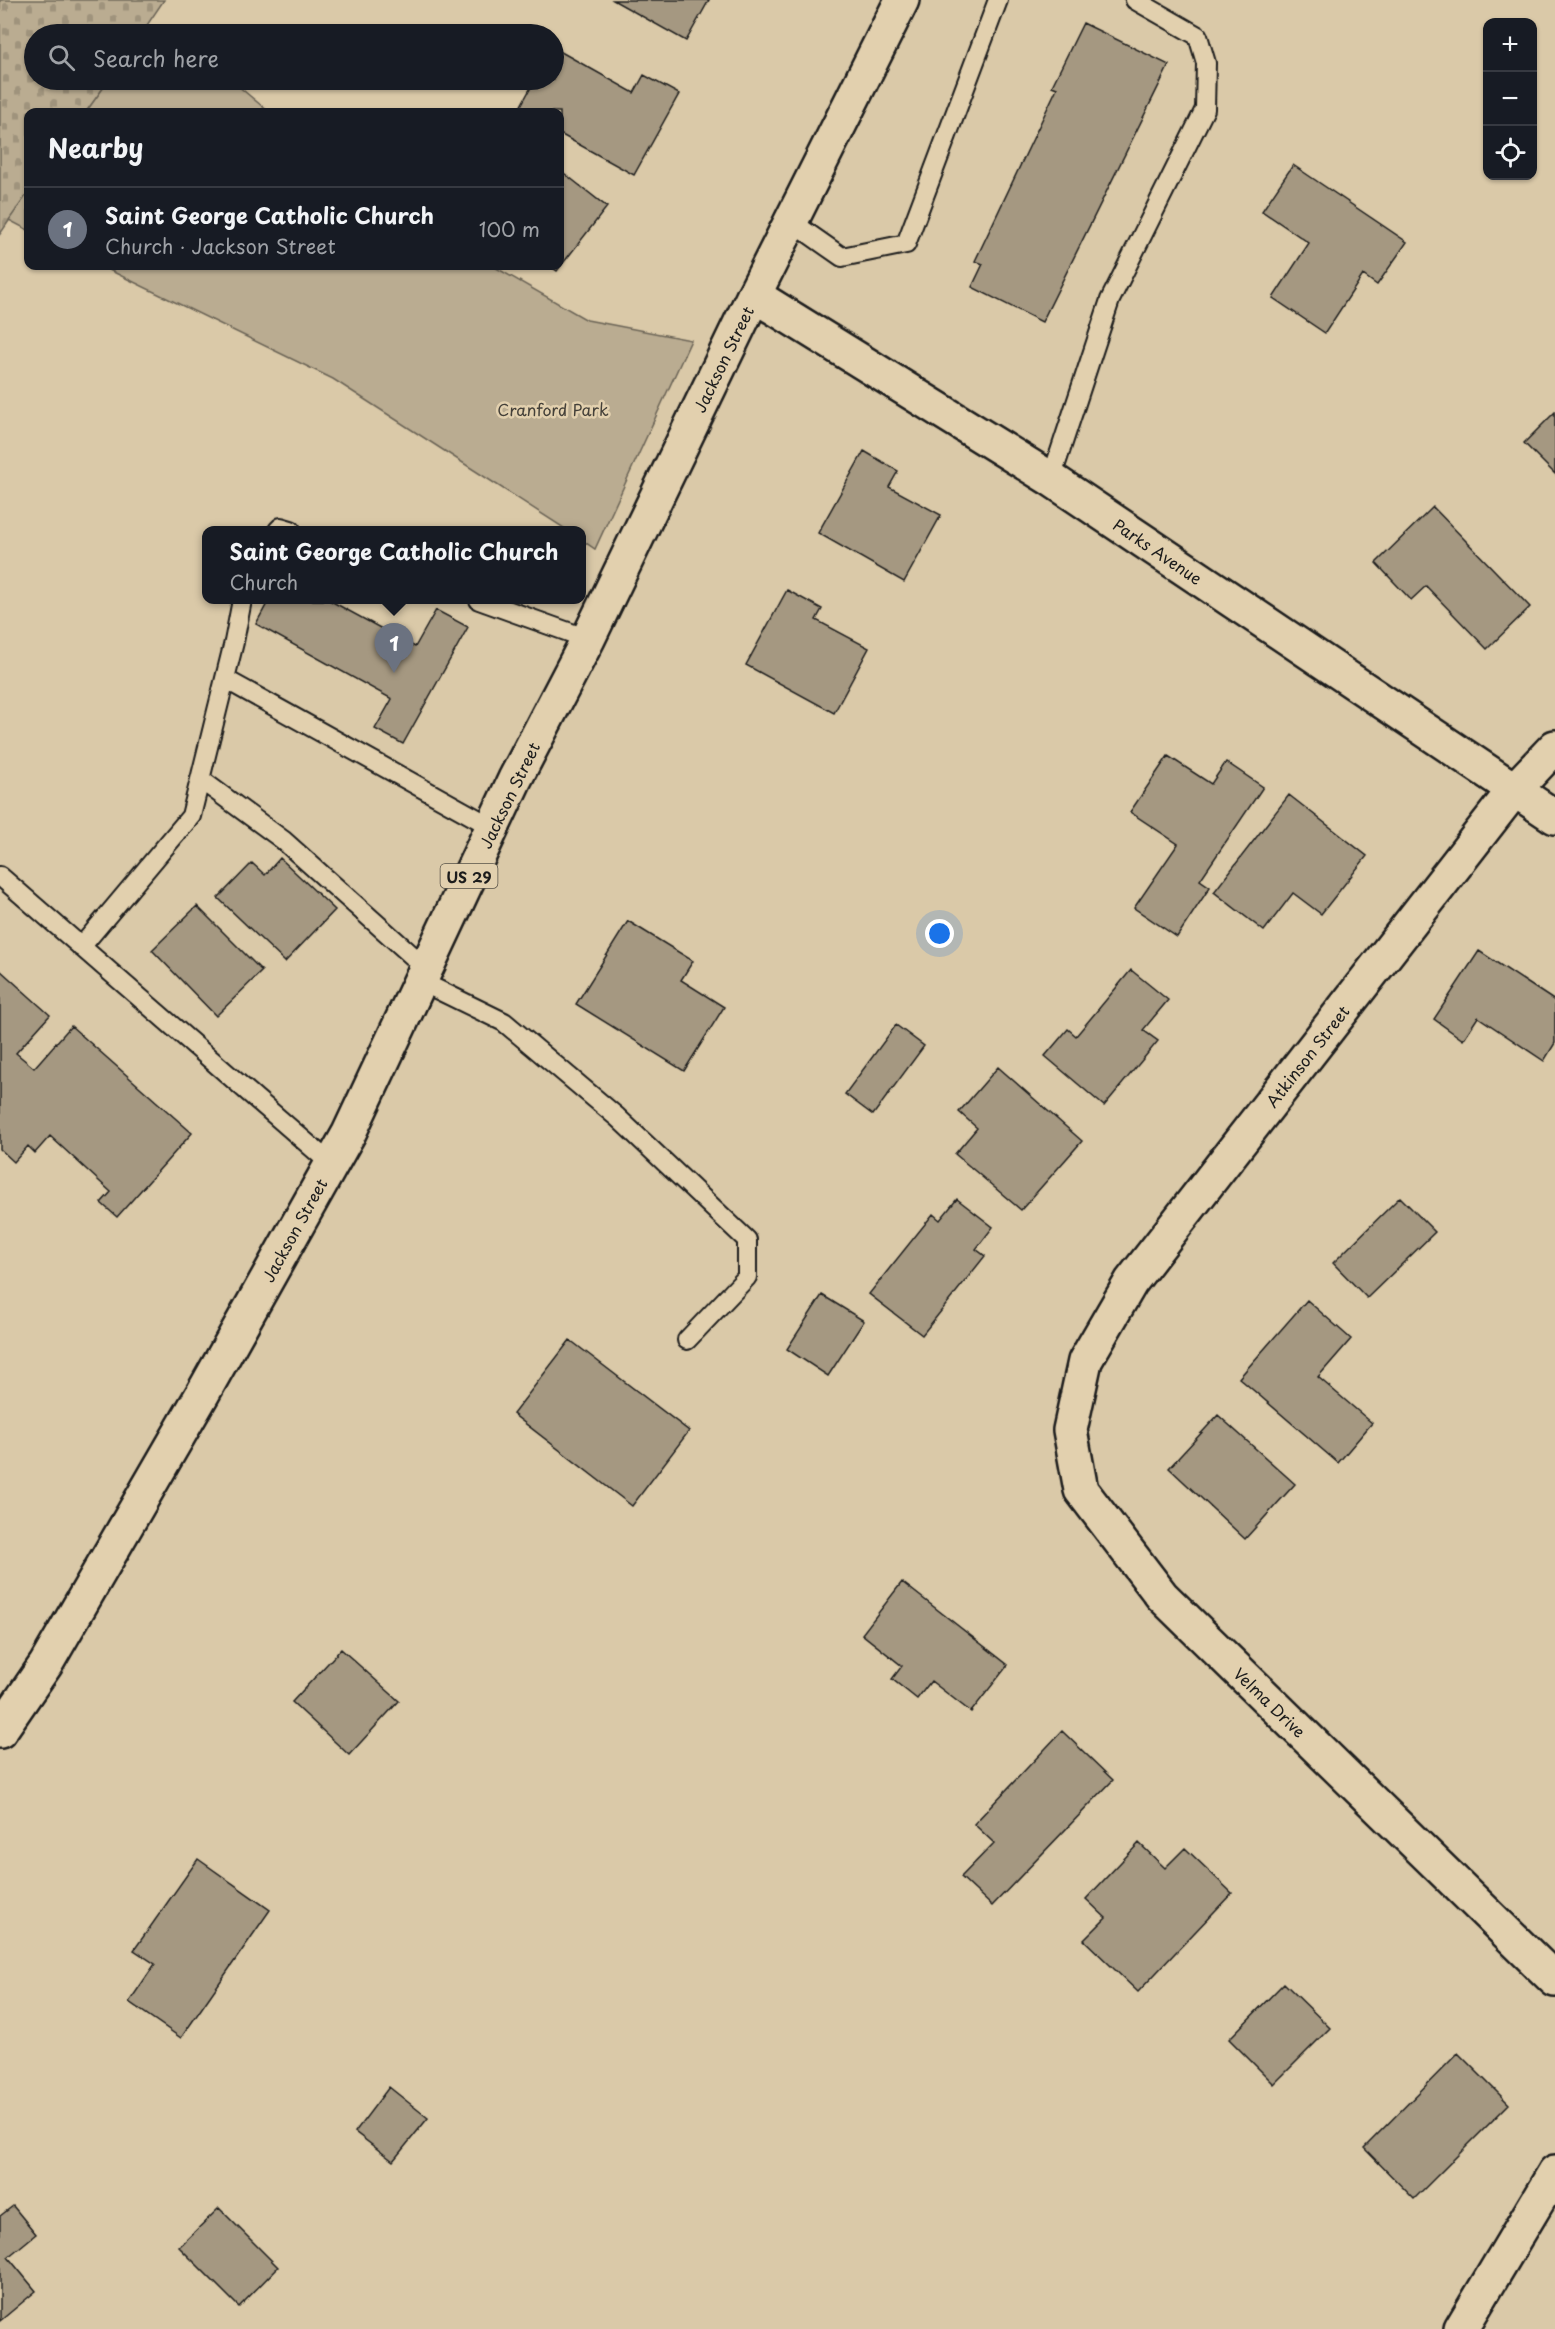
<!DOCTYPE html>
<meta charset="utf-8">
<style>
:root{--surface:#171b24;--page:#242831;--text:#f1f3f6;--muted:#9ea1a6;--line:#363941;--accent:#8c9099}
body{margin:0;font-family:"Playpen Sans",sans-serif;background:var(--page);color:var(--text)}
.controls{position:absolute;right:18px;top:18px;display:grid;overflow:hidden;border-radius:12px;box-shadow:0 2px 4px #0004}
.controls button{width:54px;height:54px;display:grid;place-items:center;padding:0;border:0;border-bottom:2px solid var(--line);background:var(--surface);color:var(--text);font:30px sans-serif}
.you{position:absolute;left:940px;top:934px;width:21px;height:21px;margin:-15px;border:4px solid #fff;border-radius:50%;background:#1a73e8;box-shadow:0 0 0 9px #1a73e833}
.badge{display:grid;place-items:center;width:39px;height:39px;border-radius:50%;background:var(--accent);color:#fff;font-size:20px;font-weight:700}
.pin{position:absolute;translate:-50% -50px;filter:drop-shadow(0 2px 3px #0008)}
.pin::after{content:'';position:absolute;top:32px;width:21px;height:18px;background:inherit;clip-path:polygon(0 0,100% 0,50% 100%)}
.popup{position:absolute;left:202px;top:526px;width:384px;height:78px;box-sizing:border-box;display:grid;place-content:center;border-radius:12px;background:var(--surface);filter:drop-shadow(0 2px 4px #0005);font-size:20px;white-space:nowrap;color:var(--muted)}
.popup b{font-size:22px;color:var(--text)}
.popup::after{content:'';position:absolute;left:50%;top:100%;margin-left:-12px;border:12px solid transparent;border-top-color:var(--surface)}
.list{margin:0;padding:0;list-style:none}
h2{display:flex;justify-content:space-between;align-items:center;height:78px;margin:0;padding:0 24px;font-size:26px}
h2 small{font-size:20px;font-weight:400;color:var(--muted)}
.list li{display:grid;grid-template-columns:39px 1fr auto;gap:18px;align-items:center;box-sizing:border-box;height:84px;padding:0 24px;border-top:2px solid var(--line)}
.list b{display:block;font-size:22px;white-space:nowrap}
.list p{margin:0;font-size:20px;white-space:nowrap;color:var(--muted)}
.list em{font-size:20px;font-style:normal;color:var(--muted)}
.icon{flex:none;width:33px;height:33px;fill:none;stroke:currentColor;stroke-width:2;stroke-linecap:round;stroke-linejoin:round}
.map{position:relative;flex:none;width:1555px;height:2329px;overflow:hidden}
.search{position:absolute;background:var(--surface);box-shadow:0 2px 4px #0004;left:24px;top:24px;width:540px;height:66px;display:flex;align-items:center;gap:15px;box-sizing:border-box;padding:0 21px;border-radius:33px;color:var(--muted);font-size:22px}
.panel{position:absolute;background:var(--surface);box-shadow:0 2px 4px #0004;left:24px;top:108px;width:540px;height:162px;border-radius:12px}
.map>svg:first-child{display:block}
.cemetery{fill:url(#cemetery-stones);stroke:#6b6456;stroke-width:1.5}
.green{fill:#baac91;stroke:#6b6456;stroke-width:1.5}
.building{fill:#a59881;stroke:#1c1c1c;stroke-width:1.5}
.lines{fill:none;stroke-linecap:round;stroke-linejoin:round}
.service-casing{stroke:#1c1c1c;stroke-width:22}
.minor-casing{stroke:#1c1c1c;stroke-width:38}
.primary-casing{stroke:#1c1c1c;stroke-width:38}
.service{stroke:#e2d0ae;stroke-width:18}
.minor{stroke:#e2d0ae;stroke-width:33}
.primary{stroke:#e2d0ae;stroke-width:33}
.labels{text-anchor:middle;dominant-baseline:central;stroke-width:5;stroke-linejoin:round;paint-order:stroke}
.shield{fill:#e2d0ae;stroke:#575248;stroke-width:1.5}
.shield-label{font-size:15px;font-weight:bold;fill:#1c1c1c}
.street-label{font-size:16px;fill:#1c1c1c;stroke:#e2d0ae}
.park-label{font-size:16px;fill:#444039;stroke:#e2d0ae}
</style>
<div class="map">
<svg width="1555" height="2329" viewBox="0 0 1555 2329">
<defs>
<pattern id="cemetery-stones" width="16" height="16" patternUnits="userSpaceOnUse" patternTransform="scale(1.5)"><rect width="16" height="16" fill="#baac91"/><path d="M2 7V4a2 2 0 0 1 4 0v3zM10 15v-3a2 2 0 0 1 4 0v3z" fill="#9f937c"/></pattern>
</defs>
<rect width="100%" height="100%" fill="#dac9a8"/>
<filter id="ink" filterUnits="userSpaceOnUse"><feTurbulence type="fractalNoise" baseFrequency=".0167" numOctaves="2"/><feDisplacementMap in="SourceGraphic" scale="12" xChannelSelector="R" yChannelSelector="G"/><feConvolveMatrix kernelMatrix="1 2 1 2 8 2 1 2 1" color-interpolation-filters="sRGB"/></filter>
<g filter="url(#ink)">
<path class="cemetery" d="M0 0H164L141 34H34V80H109L86 112H28V193L0 234Z"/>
<path class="green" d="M109 80H231L269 112H86Z
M28 193V230L9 220Z
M101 266H493L587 320 691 340 595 549 582 540V530H567L333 379Z"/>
<path class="building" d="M613 0H709L686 41Z
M1083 23 1169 65 1042 322 972 287 983 264 975 261 1057 88 1052 86Z
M554 48 634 93 644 75 679 94 634 175 560 134V112H521L518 111 535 80H554Z
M1293 165 1407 242 1377 285 1363 275 1325 333 1273 298 1309 243 1262 211Z
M560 170 607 207 557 271 550 266H560Z
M1555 412V474L1524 443Z
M864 451 898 471 889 487 941 515 904 582 818 533Z
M1433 507 1530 607 1487 649 1426 586 1411 600 1376 563Z
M787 590 822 609 816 620 869 648 834 713 746 665Z
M269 600H329L415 647 436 610 468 627 403 744 375 729 392 699 256 624Z
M1168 756 1211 784 1226 762 1263 787 1200 880 1210 887 1177 937 1134 908 1178 844 1130 812Z
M1289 795 1367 856 1321 914 1293 893 1264 931 1214 892Z
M280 858 335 910 285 962 218 898 252 863 265 875Z
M197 906 262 971 216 1016 152 950Z
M628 921 693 961 681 980 724 1007 684 1071 576 1004Z
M1479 951 1555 1001V1043L1544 1061 1478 1017 1463 1040 1434 1019Z
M0 970 50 1015 16 1053 34 1068 71 1026 192 1133 117 1217 101 1203 111 1192 50 1136 35 1153 28 1146 14 1162 0 1149Z
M1131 970 1168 1000 1143 1030 1158 1041 1104 1106 1045 1056 1068 1029 1076 1036Z
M896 1025 924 1046 873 1115 845 1094Z
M998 1067 1082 1141 1021 1210 955 1154 977 1128 959 1112Z
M1400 1197 1435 1232 1367 1298 1333 1263Z
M957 1199 993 1227 976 1249 985 1256 922 1335 869 1294 933 1214 940 1220Z
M822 1295 864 1321 828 1376 787 1349Z
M1307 1300 1351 1339 1318 1377 1372 1423 1338 1463 1239 1378Z
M570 1340 689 1431 632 1506 513 1414Z
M1218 1415 1295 1484 1245 1539 1169 1468Z
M902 1582 1008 1665 971 1712 931 1681 917 1699 892 1679 902 1666 862 1634Z
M341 1649 399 1701 349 1755 292 1702Z
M1062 1731 1113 1780 992 1906 961 1877 994 1843 974 1824Z
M1139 1843 1165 1868 1185 1848 1232 1893 1138 1992 1084 1940 1106 1918 1086 1899Z
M198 1859 270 1910 181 2038 129 2002 155 1964 134 1950Z
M1284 1983 1330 2028 1274 2084 1229 2039Z
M1458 2053 1509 2104 1414 2199 1364 2148Z
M389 2087 428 2118 393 2161 355 2132Z
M13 2206 36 2234 8 2257 36 2291 0 2321V2216Z
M219 2208 278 2267 239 2307 179 2247Z"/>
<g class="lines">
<defs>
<path id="service" d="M792 222 842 257 906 244 998 0
M1051 479 1110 300 1205 109 1206 63 1198 36 1135 0
M278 530 281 527 291 530
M479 600 588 639
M225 679 492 827
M200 779 283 840 426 968
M0 876 331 1164
M81 947 191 816 234 642 242 600
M420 981 504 1022 617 1117 747 1240V1277L687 1340"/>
<path id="minor" d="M754 295 1051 479 1555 817
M1555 747 1514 790 1131 1282 1085 1361 1070 1430 1081 1490 1162 1596 1555 1980
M1461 2329 1555 2172"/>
<path id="primary" d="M0 1731 46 1664 203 1393 349 1133 515 779 588 639 754 295 902 0"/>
</defs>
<use href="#service" class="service-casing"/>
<use href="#minor" class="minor-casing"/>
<use href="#primary" class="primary-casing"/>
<use href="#service" class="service"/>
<use href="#minor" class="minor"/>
<use href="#primary" class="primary"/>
</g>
</g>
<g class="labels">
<rect class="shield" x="440.5" y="864" width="57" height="24" rx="4.5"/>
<g class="shield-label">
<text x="469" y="876">US 29</text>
</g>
<g class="street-label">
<text transform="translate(723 359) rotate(-64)">Jackson Street</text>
<text transform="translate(1158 551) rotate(34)">Parks Avenue</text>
<text transform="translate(509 795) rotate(-64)">Jackson Street</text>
<text transform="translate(1307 1056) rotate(-52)">Atkinson Street</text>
<text transform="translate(294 1230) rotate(-61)">Jackson Street</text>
<text transform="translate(1270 1702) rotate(44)">Velma Drive</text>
</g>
<g class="park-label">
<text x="553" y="409">Cranford Park</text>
</g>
</g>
</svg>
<div class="controls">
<button>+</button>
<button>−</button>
<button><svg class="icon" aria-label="locate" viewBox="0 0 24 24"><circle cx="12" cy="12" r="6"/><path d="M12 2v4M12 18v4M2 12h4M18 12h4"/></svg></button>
</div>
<div class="you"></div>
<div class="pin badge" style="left:394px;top:673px;background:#6b7280">1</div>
<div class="popup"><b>Saint George Catholic Church</b>Church</div>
<div class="search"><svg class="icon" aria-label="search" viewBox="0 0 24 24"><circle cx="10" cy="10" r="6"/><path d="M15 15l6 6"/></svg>Search here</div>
<section class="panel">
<h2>Nearby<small></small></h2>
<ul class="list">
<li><span class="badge" style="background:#6b7280">1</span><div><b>Saint George Catholic Church</b><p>Church · Jackson Street</p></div><em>100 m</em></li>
</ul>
</section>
</div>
